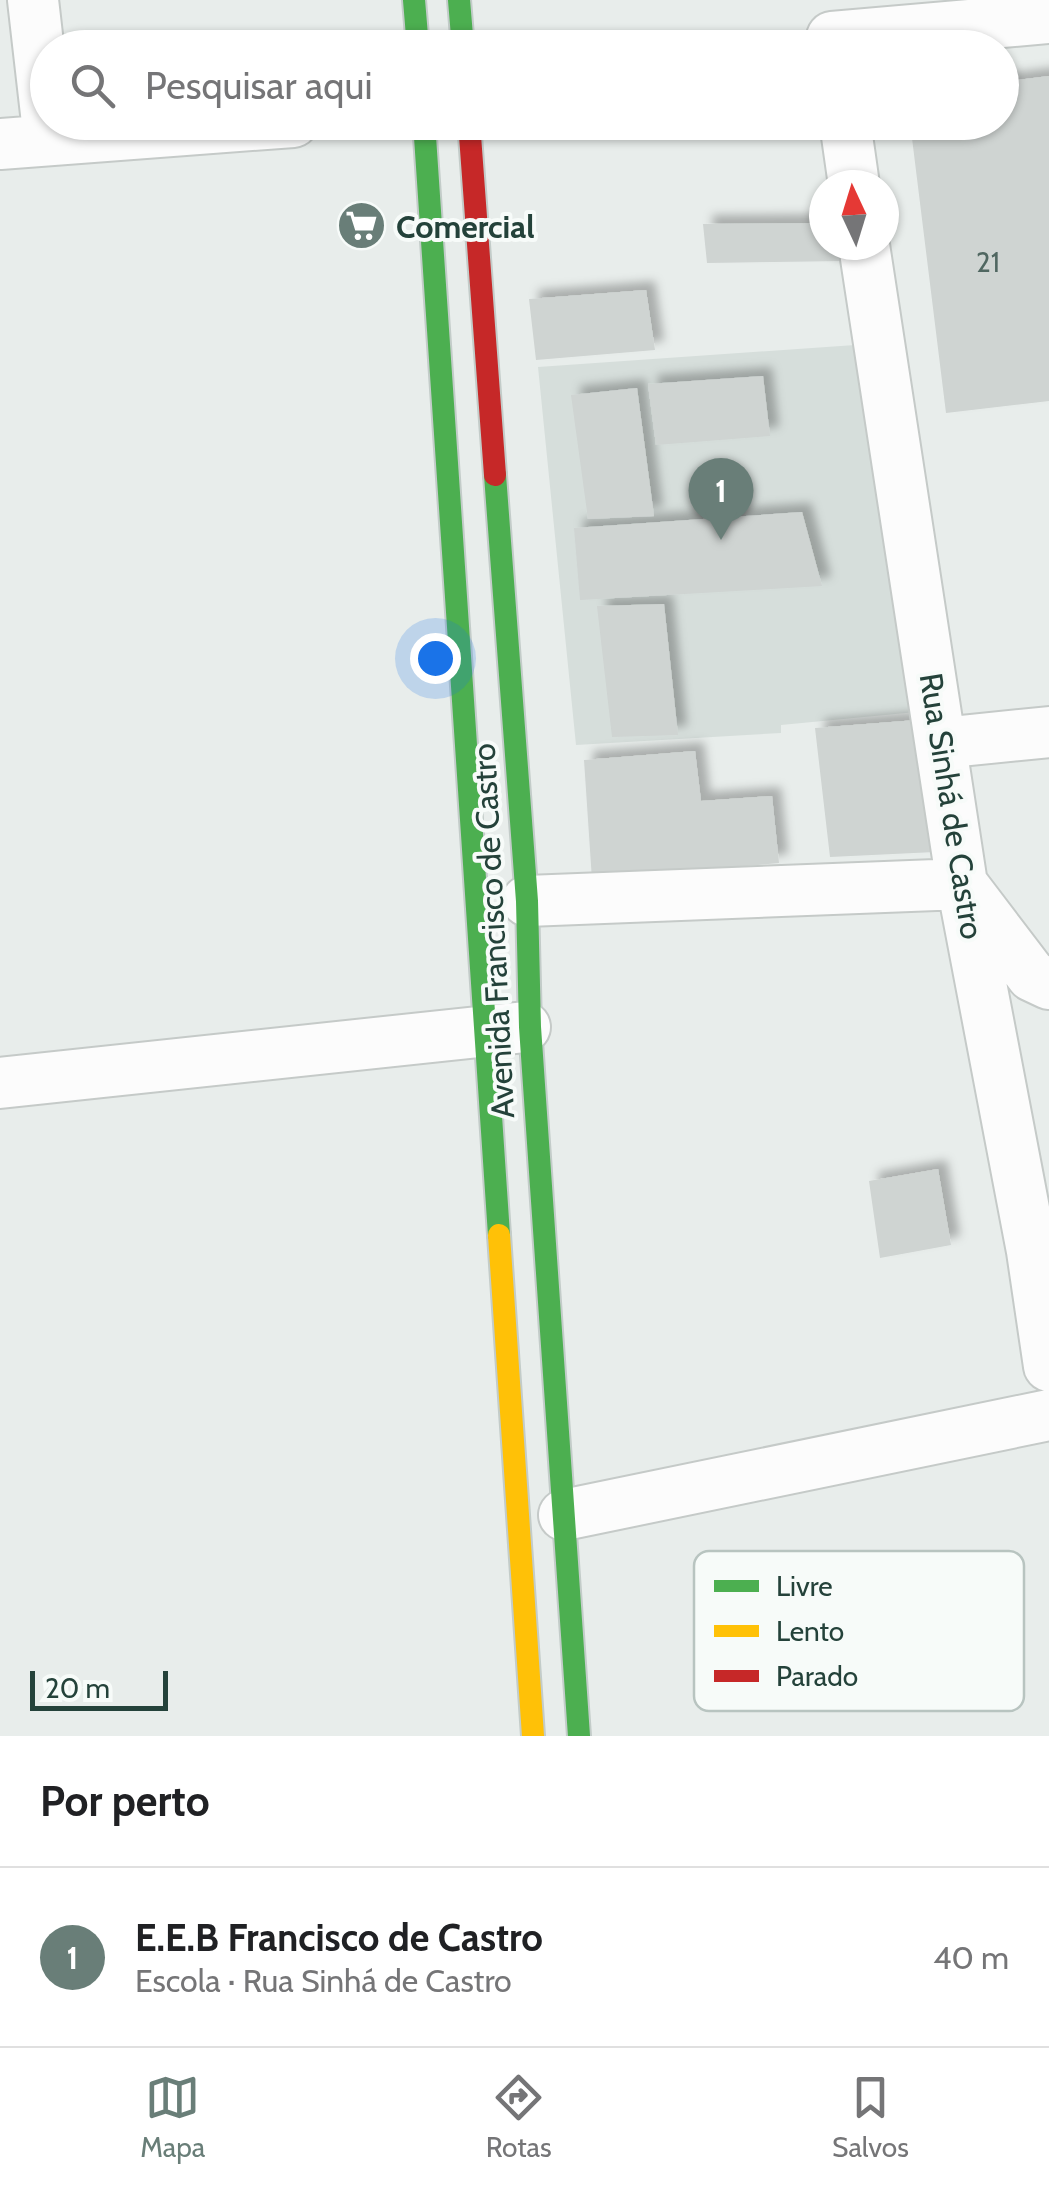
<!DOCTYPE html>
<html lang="pt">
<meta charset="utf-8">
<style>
:root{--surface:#fff;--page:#f6f6f6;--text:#202124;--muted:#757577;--line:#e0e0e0;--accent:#697e78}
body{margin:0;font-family:Cabin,sans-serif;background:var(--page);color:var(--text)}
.compass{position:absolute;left:809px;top:170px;width:90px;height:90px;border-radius:50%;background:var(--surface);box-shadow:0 2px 8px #0004;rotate:356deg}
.scale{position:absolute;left:30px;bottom:25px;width:138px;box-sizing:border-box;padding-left:10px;border:5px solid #24423a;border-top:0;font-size:28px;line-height:35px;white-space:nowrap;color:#24423a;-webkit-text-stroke:8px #f7fbf9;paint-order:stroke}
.you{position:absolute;left:435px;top:658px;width:35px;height:35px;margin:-25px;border:8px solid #fff;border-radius:50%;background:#1a73e8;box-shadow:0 0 0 15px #1a73e833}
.badge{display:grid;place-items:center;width:65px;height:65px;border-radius:50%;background:var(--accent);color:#fff;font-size:32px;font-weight:700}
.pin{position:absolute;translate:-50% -82px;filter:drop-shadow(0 2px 5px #0008)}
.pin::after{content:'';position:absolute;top:52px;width:35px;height:30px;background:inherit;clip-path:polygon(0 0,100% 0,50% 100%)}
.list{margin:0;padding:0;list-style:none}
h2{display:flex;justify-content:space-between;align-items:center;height:130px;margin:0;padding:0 40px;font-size:42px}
h2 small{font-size:32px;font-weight:400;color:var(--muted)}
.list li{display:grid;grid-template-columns:65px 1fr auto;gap:30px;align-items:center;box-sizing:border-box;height:180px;padding:0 40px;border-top:2px solid var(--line)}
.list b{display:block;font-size:38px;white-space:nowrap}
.list p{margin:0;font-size:32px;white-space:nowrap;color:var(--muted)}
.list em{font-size:32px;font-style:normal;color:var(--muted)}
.icon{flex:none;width:55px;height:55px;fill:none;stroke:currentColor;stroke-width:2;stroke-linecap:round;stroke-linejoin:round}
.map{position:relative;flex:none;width:1049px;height:1736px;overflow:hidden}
.search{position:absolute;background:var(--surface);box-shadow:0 2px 8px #0004;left:30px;right:30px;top:30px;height:110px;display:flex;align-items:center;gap:25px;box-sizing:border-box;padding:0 35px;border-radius:55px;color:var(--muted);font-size:38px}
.sheet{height:310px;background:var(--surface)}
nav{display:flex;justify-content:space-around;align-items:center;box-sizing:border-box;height:140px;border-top:2px solid var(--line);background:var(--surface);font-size:28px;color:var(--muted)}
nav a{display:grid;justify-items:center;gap:5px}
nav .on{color:var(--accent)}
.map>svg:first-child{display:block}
.built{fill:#d6dedb}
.building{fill:#cfd4d2;filter:url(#shadow)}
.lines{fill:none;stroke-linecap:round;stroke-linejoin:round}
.street-casing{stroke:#c5cac8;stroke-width:54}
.fast-casing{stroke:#c3ccc9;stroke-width:26}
.slow-casing{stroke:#c3ccc9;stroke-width:26}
.jam-casing{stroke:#c3ccc9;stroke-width:26}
.street{stroke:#fcfcfc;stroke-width:50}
.fast{stroke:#4caf50;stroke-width:22}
.slow{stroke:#ffc107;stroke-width:22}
.jam{stroke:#c62828;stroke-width:22}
.labels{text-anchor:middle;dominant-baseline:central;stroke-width:8;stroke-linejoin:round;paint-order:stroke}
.number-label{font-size:28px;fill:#506761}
.poi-label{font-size:32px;font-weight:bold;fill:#24423a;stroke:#f7fbf9;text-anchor:start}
.street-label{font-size:32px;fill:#24423a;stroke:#f7fbf9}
.key{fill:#f7fbf9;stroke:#b8c4c0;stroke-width:2.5}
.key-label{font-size:28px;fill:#24423a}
</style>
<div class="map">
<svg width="1049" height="1736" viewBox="0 0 1049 1736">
<defs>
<filter id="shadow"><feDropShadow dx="9" dy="-9" stdDeviation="5" flood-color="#0004"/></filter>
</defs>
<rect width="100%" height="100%" fill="#e8edeb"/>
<path class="built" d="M855 345 916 712 781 725V733L576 745 538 367Z"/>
<path class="building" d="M1049 76V401L946 413 910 122H1002V82Z
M824 223V245H845L846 261 707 263 703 224Z
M646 290 655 350 536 360 529 299Z
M763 376 770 436 656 445 648 384Z
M637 388 654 516 588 519 571 395Z
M802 512 822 586 580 600 574 528Z
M664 604 678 735 612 737 597 606Z
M917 720 935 852 830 857 815 728Z
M695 751 701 801 772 796 779 863 592 880 584 760Z
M938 1169 951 1245 880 1258 869 1181Z"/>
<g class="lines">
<defs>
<path id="street" d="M33 0 49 140
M832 37 1049 18
M845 122 854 185
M0 144 293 122
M864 245 962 884 1032 1251 1049 1366
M941 743 1049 732
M527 901 962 884 1032 976 1049 984
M0 1083 525 1027
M564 1515 1049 1415"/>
<path id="fast" d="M414 0 418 48
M459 0 463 48
M424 122 499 1235
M495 475 527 901 530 1027 579 1736"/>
<path id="slow" d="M499 1235 533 1736"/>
<path id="jam" d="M469 122 495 475"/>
</defs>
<use href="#street" class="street-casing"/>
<use href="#fast" class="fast-casing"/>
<use href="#slow" class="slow-casing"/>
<use href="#jam" class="jam-casing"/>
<use href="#street" class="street"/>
<use href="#fast" class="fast"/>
<use href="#slow" class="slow"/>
<use href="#jam" class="jam"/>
</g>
<defs>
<symbol id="supermarket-disc" viewBox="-11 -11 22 22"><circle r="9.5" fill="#697e78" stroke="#f7fbf9"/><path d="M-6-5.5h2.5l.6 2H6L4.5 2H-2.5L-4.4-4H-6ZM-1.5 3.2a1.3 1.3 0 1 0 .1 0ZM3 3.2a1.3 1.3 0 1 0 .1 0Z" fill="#fff"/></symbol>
</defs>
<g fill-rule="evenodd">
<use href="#supermarket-disc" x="334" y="198" width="55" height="55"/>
</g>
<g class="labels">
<g class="number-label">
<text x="988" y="262">21</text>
</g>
<g class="poi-label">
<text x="396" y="226">Comercial</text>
</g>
<g class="street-label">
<text transform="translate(952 806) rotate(81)">Rua Sinhá de Castro</text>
<text transform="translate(493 931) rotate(-93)">Avenida Francisco de Castro</text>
</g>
</g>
<rect x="694" y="1551" width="330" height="160" rx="15" class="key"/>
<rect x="714" y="1580" width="45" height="12" fill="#4caf50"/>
<rect x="714" y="1625" width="45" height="12" fill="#ffc107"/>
<rect x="714" y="1670" width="45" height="12" fill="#c62828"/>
<g class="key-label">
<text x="776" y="1596">Livre</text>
<text x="776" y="1641">Lento</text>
<text x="776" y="1686">Parado</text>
</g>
</svg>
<svg class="compass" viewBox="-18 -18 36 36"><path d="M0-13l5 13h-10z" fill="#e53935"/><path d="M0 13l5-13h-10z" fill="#757577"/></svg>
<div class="scale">20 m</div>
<div class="you"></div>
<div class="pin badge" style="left:721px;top:540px">1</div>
<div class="search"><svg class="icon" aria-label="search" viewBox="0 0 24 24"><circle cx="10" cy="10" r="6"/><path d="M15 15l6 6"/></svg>Pesquisar aqui</div>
</div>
<section class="sheet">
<h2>Por perto<small></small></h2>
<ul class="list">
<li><span class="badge">1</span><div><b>E.E.B Francisco de Castro</b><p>Escola · Rua Sinhá de Castro</p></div><em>40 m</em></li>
</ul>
</section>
<nav>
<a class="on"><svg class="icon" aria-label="map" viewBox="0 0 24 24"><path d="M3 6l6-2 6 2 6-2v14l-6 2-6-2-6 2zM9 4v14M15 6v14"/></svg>Mapa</a>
<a><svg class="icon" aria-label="directions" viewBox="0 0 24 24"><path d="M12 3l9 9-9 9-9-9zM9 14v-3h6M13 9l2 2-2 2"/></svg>Rotas</a>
<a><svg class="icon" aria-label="saved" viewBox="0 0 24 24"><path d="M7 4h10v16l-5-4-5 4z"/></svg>Salvos</a>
</nav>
